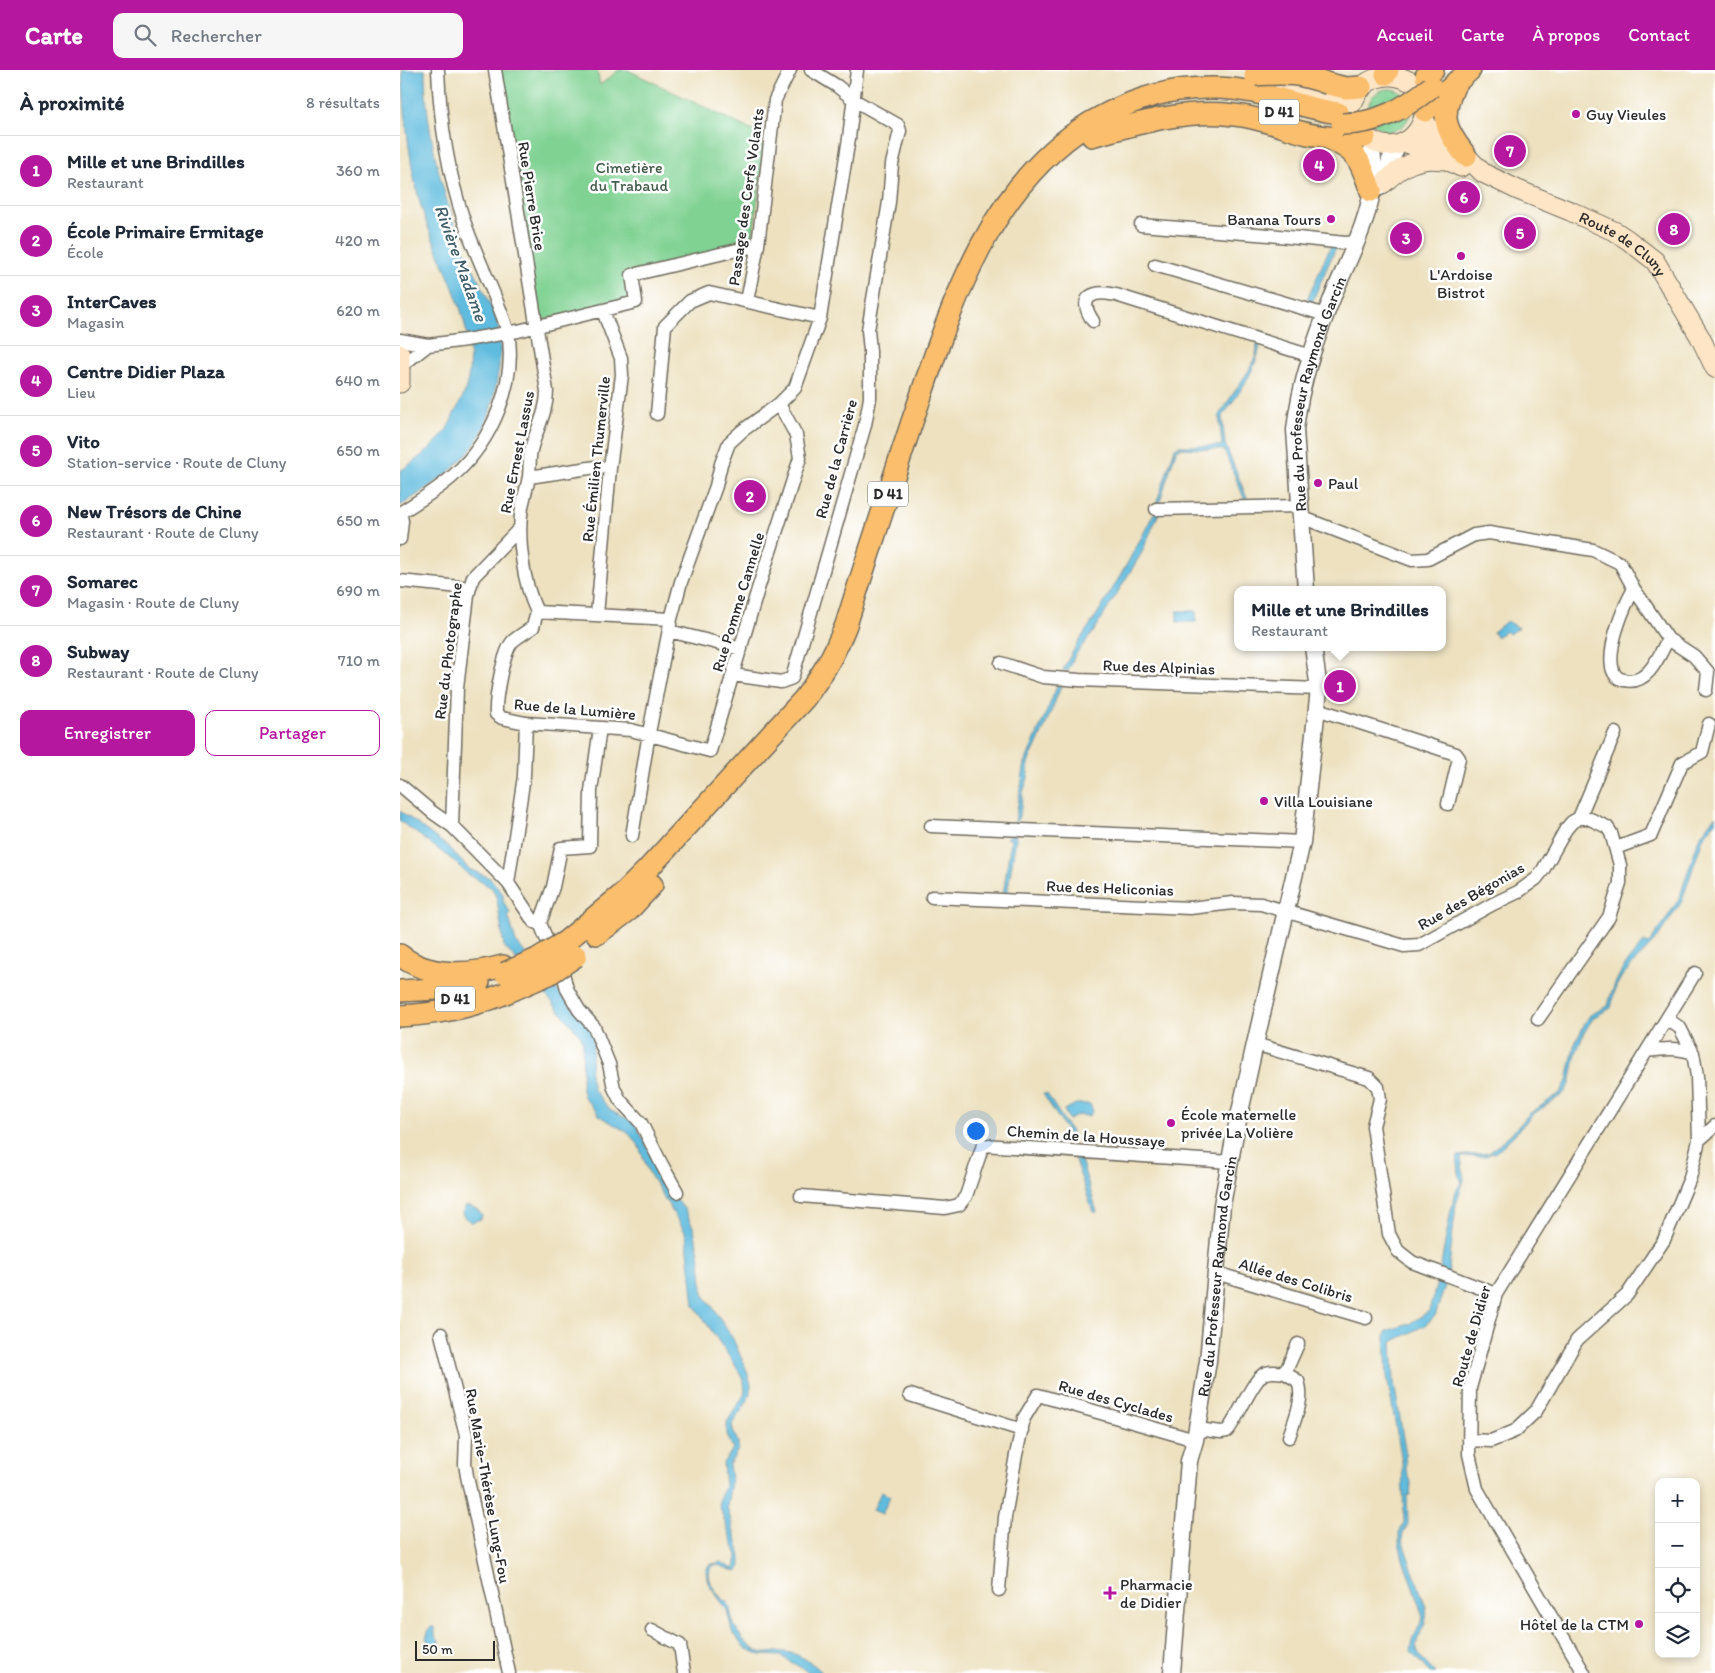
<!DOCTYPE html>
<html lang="fr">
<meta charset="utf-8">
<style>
:root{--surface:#fff;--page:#f6f6f7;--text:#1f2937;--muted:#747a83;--line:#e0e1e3;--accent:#b5179e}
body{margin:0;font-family:Itim,sans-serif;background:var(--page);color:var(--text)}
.controls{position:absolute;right:15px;bottom:15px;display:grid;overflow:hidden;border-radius:10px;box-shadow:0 2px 8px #0003}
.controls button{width:45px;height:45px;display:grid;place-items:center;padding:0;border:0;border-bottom:1px solid var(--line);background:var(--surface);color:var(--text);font:25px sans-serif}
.scale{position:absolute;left:15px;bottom:12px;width:80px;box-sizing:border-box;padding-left:5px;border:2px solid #2b2b2b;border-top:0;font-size:14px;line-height:18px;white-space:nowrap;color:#2b2b2b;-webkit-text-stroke:4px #fff;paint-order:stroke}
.you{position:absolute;left:575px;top:1060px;width:18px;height:18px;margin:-12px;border:4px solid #fff;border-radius:50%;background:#1a73e8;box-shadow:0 0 0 8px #1a73e833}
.badge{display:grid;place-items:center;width:32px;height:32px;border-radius:50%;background:var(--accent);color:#fff;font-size:16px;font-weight:700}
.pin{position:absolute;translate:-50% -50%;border:2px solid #fff;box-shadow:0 1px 5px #0006}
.popup{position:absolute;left:834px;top:516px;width:212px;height:65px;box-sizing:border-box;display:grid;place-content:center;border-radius:10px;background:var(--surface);filter:drop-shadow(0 1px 4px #0005);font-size:16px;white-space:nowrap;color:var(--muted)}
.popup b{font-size:19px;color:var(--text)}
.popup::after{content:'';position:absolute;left:50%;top:100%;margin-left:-10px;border:10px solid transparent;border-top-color:var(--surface)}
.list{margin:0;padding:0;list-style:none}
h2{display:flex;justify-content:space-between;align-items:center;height:65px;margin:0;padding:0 20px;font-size:21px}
h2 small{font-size:16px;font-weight:400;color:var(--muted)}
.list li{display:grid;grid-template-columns:32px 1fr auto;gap:15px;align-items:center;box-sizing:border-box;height:70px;padding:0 20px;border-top:1px solid var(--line)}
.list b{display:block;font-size:19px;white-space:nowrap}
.list p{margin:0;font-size:16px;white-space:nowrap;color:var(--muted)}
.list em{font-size:16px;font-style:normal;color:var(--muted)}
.actions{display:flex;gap:10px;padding:15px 20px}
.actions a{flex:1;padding:11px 0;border:1px solid var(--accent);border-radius:10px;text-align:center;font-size:18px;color:var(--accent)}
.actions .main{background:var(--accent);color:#fff}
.icon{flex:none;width:28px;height:28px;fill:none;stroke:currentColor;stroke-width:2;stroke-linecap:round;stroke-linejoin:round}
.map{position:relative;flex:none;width:1315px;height:1603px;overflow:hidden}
header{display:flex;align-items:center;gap:30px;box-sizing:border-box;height:70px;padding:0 25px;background:var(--accent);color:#fff}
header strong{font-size:24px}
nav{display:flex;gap:28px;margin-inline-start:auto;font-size:18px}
.search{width:350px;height:45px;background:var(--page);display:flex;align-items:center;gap:12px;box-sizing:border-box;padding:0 18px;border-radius:10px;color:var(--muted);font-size:19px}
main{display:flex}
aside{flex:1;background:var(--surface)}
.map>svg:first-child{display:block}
.green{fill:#80d293;stroke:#567e5f}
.water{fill:#60bcde;stroke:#467484}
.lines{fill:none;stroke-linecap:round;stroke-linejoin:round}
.minor-casing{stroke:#6f6b5f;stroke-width:15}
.tertiary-casing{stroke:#6f6b5f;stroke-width:19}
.secondary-casing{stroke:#6f6b5f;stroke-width:21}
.trunk-casing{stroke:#6f6b5f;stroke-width:24}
.minor{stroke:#fff;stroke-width:12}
.tertiary{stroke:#fff;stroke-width:16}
.secondary{stroke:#fde5c5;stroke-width:19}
.trunk{stroke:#fabe6d;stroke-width:21}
.trunk-bridge-casing{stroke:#6f6b5f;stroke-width:24;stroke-linecap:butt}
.trunk-bridge{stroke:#fabe6d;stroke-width:21}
.poi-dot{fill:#b5179e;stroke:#fff;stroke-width:2}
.labels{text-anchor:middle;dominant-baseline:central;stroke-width:5;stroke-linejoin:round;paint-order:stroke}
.shield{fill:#fff;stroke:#6b6b6b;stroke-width:1}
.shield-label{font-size:15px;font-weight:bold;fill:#2b2b2b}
.poi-label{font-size:16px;fill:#2b2b2b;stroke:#fff;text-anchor:start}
.park-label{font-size:16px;fill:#445d4a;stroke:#fff}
.street-label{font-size:16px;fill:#2b2b2b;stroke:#fff}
.water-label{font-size:18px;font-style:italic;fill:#3e5e6a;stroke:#fff}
</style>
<header>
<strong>Carte</strong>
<div class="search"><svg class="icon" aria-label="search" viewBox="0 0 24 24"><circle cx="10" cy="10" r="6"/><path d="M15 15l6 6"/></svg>Rechercher</div>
<nav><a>Accueil</a><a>Carte</a><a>À propos</a><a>Contact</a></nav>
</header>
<main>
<aside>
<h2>À proximité<small>8 résultats</small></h2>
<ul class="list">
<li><span class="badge">1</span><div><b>Mille et une Brindilles</b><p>Restaurant</p></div><em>360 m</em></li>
<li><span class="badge">2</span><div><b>École Primaire Ermitage</b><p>École</p></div><em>420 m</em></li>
<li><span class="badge">3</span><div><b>InterCaves</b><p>Magasin</p></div><em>620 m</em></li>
<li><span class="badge">4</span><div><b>Centre Didier Plaza</b><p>Lieu</p></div><em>640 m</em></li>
<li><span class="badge">5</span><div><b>Vito</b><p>Station-service · Route de Cluny</p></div><em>650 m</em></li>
<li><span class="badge">6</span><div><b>New Trésors de Chine</b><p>Restaurant · Route de Cluny</p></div><em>650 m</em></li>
<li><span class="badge">7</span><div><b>Somarec</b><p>Magasin · Route de Cluny</p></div><em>690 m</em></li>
<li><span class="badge">8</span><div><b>Subway</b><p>Restaurant · Route de Cluny</p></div><em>710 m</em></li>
</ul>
<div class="actions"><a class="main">Enregistrer</a><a>Partager</a></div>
</aside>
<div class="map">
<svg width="1315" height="1603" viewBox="0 0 1315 1603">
<rect width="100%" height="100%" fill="#fff"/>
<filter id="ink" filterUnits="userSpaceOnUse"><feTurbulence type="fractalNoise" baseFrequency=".02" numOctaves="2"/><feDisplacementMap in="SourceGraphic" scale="10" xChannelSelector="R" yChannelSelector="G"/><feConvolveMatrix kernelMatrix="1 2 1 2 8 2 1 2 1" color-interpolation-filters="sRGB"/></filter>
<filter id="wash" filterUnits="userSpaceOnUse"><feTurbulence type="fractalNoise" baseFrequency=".0096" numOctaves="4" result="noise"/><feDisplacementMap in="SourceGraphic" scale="20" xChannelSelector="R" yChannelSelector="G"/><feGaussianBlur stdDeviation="1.12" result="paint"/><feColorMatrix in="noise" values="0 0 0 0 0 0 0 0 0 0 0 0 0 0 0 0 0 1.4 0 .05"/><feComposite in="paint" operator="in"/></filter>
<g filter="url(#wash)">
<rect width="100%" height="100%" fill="#ede1c0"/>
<path class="green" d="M100 0H197L200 15 219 0H228L355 62 364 79 352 174 229 203 232 229 140 251 114 95 119 91V83L112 78Z
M968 40a21 21 0 1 1 42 0a21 21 0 1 1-42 0Z"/>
<path class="water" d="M2 0H25C25 53 39 110 56 159 67 190 85 218 96 249 102 269 101 289 97 309 94 327 90 347 81 363 64 396 29 417 0 436V401C13 393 35 376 43 364 48 359 51 351 54 344 60 333 66 322 68 309 78 255 41 196 24 146 9 100 5 48 2 0Z
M931 175H937L912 232 907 230Z
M857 274 860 276C855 303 838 324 822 347L825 374 849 433H846L824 380 780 378 776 381 759 434H756L775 378 779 376H819L822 375 819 345 849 300 856 286Z
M754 443H759L741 484 694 561 675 585 668 601 663 600C673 578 688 559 701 538 720 507 738 475 754 443Z
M777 541H796V552H777Z
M1107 551 1119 558 1109 564 1106 561 1096 567 1093 562Z
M658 614H662L644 659 628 693V708L623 722 620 744 616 753 615 764 616 768 607 825H603L611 769 607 768 613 763 625 693Z
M0 741 47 776 69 799 90 808 103 824V831L110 843 108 845 116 872 189 957 194 969 190 1006 193 1019 211 1041 234 1052 272 1124 285 1140 294 1159 300 1189 303 1224 312 1236 333 1269 347 1301 351 1315 350 1323 347 1332 332 1354 333 1361 338 1372V1380L329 1395 331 1411 327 1437 341 1486V1496L338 1501C328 1501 323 1494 312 1495 304 1508 315 1521 324 1531H327C331 1539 331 1549 335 1557 341 1568 350 1580 363 1583 370 1584 377 1581 383 1582 397 1582 411 1592 421 1601V1603H410L381 1586 361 1585 345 1578 332 1561 327 1540 308 1513 306 1501 309 1495 321 1492 333 1499 335 1498 337 1486 319 1435V1429L325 1417 323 1393 333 1379 327 1364V1352L343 1327 345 1321 344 1312 337 1298 294 1235 287 1171 285 1162 249 1103 238 1074 228 1063 200 1046 184 1027 182 1020 183 972 181 966 104 876 97 829 92 818 66 803 54 791 0 751Z
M1315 746V752L1303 768 1282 831 1258 867 1222 906 1216 917 1211 938 1194 947 1185 961 1176 983 1170 1014 1165 1022 1159 1027 1133 1044 1116 1063 1096 1082 1085 1086 1061 1087 1064 1110 1056 1134 1048 1207 1035 1246 1025 1255 992 1272 994 1312 1005 1380 1006 1399 1011 1412 1010 1425H1007L1008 1454 1003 1464 1002 1470 1026 1537C1030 1557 1013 1566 1017 1580 1019 1588 1030 1597 1035 1603H1030L1011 1582 1013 1569 1023 1548 1019 1534 1003 1489 999 1472V1464L1004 1452 1002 1391 987 1307 985 1265 987 1261 1009 1254 1029 1241 1039 1205 1051 1140 1056 1121 1062 1112 1058 1104C1060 1097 1056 1091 1058 1086L1089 1083 1116 1059 1129 1044 1160 1023 1167 1011 1174 976 1185 953 1190 945 1208 936C1214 908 1226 893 1244 872L1248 874 1263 854 1279 829 1299 768Z
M643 1024H647L671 1062 672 1073 668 1071V1063Z
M676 1034H690L693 1041 689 1046 678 1045 669 1050 664 1040Z
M674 1087H680L697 1142H693Z
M69 1136C76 1138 79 1140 82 1146L81 1149 71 1152 64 1147 62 1143 65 1137Z
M481 1422 490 1426 482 1444 473 1440Z
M30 1557H35V1566L39 1570V1573L36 1575 29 1574 26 1568Z"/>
</g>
<g filter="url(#ink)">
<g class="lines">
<defs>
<path id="minor" d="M95 0 147 321C147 343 136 360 131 380 129 389 130 398 129 407 127 417 124 427 122 437 117 468 123 513 137 542
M741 155 869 165 945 173 957 172
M755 195 926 245
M347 231 358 175 375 30 390 0
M693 251C676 226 694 220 716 225L911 286
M0 270 28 275 66 270 118 261 236 232 232 205 358 175
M1 296 28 275
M257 344 265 256 290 231 309 223 420 248
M129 407 196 397 210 398
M756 439 900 436
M0 443C18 431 38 420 54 405 92 371 117 313 108 262 96 224 77 189 64 151 48 103 40 51 38 0
M901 447 1012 490 1028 489 1074 465 1089 463 1193 480 1220 493 1234 519 1268 569 1294 586 1308 602 1306 620
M0 469 2 451 0 442
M0 511 70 518
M1234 519C1223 538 1208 575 1212 597 1213 603 1217 609 1224 610 1248 616 1259 586 1268 569
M137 542 133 557C126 562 119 566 113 571 103 581 95 629 96 644L102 648 126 653 231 660 310 681 358 519 400 388 396 365 379 334
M137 542 271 549
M197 545 210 398 222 305 221 288 203 241
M269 561 341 579
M601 593 643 607 679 610 919 619
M333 605 381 612 392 608 465 355 470 328V281L468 260 489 132 492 94 500 61 498 55 454 30 437 16 411 0
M917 639 1056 684 1059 688 1048 734
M0 715 32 742 52 756 108 813 134 852 140 853 146 868
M1179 748 1215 663
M52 756 57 618 68 525 73 507 120 458
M531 756 902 772
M232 766 249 663 271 549 281 512 316 416 321 394 329 373 342 361 379 334 395 318 420 248 449 68 457 0
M1216 778 1251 765 1282 693 1302 682 1309 654
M108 813 124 706 126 653
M532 827 790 838 833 833 861 834 994 873 1004 876 1019 875 1093 834 1118 822 1136 809 1143 800 1166 759 1172 752 1179 748H1188L1207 757 1211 763 1220 795V813L1209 847 1138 949
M140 853 153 817 161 778 190 776 191 721 200 658
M163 903 167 919 179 940 194 957 209 994 214 1018 220 1030 241 1053 262 1095 277 1122
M855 974 969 1008 978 1017 980 1029 973 1056 989 1164 998 1181 1012 1192 1096 1224
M1247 981C1263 979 1277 977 1293 983
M1299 1070 1315 1056
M401 1126 545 1138 559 1135 566 1126 583 1075 830 1092
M816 1203 966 1248
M41 1264 66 1365 65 1394 67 1406 109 1603
M885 1303 898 1311C905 1330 894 1350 889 1367
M510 1325 622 1360
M797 1359 821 1362 827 1361C838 1349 853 1307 866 1303 872 1301 878 1302 885 1303L898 1274
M1069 1370 1091 1371 1115 1361 1136 1341 1177 1270 1227 1225 1264 1170 1290 1108 1299 1070 1297 1006 1293 983 1280 958 1273 953 1266 952
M599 1520 605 1447 616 1385 624 1348 638 1325 795 1370
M252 1560 280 1575 284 1603
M1184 1603 1077 1419 1069 1384 1070 1318 1096 1224 1295 903"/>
<g id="tertiary">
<path d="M980 117 984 113 990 90 999 74"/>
<path id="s1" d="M906 520 895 360C900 312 917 265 935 221 950 186 972 144 974 105 974 94 972 82 971 71"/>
<path id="s2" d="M772 1603 789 1391 795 1370 808 1291 822 1135 834 1069 855 974 902 772 919 619 913 577"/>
</g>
<g id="secondary">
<path d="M883 12C901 29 930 29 953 32"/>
<path d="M954 30C962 8 988 0 1009 11"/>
<path id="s3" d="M1024 49 1031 63 1038 70 1066 86 1083 103 1118 120 1170 141 1216 162 1228 170 1255 191 1300 267 1315 298"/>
<path d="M960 61C983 88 1020 76 1025 41"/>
<path d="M1004 72 1029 81 1061 97"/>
<path d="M984 113C1000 97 1018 86 1042 90"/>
<path d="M0 284V313"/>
</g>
<path id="trunk" d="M986 4 988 0
M1026 6 1033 0
M1056 12C1040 46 1043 57 1066 86
M929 14 946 18 961 17
M1025 41 1070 0
M692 66C739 53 785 39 834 45 860 47 883 58 908 64 927 68 946 69 965 67
M929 69C960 82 960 92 971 121
M197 864 229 840 252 815
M165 872 224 823 246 801 404 629C423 604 434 585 446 555 468 485 491 415 514 346 551 238 587 117 690 53 717 37 747 25 779 20 803 17 829 17 853 22 882 28 908 39 938 43
M0 885C28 908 70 905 103 896
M0 921 36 919 79 912
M0 946C39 944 75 937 110 921"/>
</defs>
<use href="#minor" class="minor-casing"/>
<use href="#tertiary" class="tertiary-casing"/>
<use href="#secondary" class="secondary-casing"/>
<use href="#trunk" class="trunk-casing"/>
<use href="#minor" class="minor"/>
<use href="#tertiary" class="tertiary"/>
<use href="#secondary" class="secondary"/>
<use href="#trunk" class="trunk"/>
<defs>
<path id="trunk-bridge" d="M855 5C886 3 900 3 929 14
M942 54C977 54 1004 39 1031 17
M105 903 137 889 165 872
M110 921 149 904 176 886"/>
</defs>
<use href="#trunk-bridge" class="trunk-bridge-casing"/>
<use href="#trunk-bridge" class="trunk-bridge"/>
</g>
</g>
<g class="poi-dot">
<circle cx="1176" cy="44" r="5"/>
<circle cx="931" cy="149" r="5"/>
<circle cx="1061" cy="186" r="5"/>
<circle cx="918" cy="413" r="5"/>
<circle cx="864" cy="731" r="5"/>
<circle cx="771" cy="1053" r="5"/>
<path d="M707.5 1515.5h5v5h5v5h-5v5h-5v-5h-5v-5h5z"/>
<circle cx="1239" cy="1554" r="5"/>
</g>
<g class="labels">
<g class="shield">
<rect x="859" y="29.5" width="40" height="25" rx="4"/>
<rect x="468" y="411.5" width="40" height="25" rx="4"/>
<rect x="35" y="916.5" width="40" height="25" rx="4"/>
</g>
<g class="shield-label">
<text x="879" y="42">D 41</text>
<text x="488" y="424">D 41</text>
<text x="55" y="929">D 41</text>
</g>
<g class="poi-label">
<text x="1186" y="44">Guy Vieules</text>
<text x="921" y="149" text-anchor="end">Banana Tours</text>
<text x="1061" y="204" text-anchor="middle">L'Ardoise<tspan x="1061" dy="18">Bistrot</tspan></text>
<text x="928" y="413">Paul</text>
<text x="874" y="731">Villa Louisiane</text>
<text x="781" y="1044">École maternelle<tspan x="781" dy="18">privée La Volière</tspan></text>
<text x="720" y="1514">Pharmacie<tspan x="720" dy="18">de Didier</tspan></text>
<text x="1229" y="1554" text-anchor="end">Hôtel de la CTM</text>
</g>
<g class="park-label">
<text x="229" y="97">Cimetière<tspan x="229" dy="18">du Trabaud</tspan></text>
</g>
<g class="street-label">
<text transform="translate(132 126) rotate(81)">Rue Pierre Brice</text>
<text transform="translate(346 127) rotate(-82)">Passage des Cerfs Volants</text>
<text stroke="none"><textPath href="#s3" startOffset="240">Route de Cluny</textPath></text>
<text stroke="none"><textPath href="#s1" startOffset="200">Rue du Professeur Raymond Garcin</textPath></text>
<text transform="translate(117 382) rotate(-79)">Rue Ernest Lassus</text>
<text transform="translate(196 389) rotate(-84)">Rue Émilien Thumerville</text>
<text transform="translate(436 389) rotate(-75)">Rue de la Carrière</text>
<text transform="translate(338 532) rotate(-73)">Rue Pomme Cannelle</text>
<text transform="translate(48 581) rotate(-83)">Rue du Photographe</text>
<text transform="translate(759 597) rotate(2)">Rue des Alpinias</text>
<text transform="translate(175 639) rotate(5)">Rue de la Lumière</text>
<text transform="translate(710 818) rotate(2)">Rue des Heliconias</text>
<text transform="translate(1071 826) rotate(-30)">Rue des Bégonias</text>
<text transform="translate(686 1066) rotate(4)">Chemin de la Houssaye</text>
<text stroke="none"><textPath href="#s2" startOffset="400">Rue du Professeur Raymond Garcin</textPath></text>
<text transform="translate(896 1210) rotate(17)">Allée des Colibris</text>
<text transform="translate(1071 1266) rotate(-74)">Route de Didier</text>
<text transform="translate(716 1331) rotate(16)">Rue des Cyclades</text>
<text transform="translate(88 1416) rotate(80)">Rue Marie-Thérèse Lung-Fou</text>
</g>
<g class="water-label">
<text transform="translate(61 193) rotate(70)">Rivière Madame</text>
</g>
</g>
</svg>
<div class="controls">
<button>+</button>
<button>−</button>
<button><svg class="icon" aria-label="locate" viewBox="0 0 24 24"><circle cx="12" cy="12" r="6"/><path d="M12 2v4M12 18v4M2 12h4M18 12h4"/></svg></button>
<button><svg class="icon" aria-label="layers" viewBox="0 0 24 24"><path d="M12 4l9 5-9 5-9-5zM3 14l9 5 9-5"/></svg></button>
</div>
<div class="scale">50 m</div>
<div class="you"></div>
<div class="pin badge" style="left:940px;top:616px">1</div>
<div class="popup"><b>Mille et une Brindilles</b>Restaurant</div>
<div class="pin badge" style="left:350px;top:426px">2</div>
<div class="pin badge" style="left:1006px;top:168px">3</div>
<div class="pin badge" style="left:919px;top:95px">4</div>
<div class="pin badge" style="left:1120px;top:163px">5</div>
<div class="pin badge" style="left:1064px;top:127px">6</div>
<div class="pin badge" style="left:1110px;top:81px">7</div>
<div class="pin badge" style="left:1274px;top:159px">8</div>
</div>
</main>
